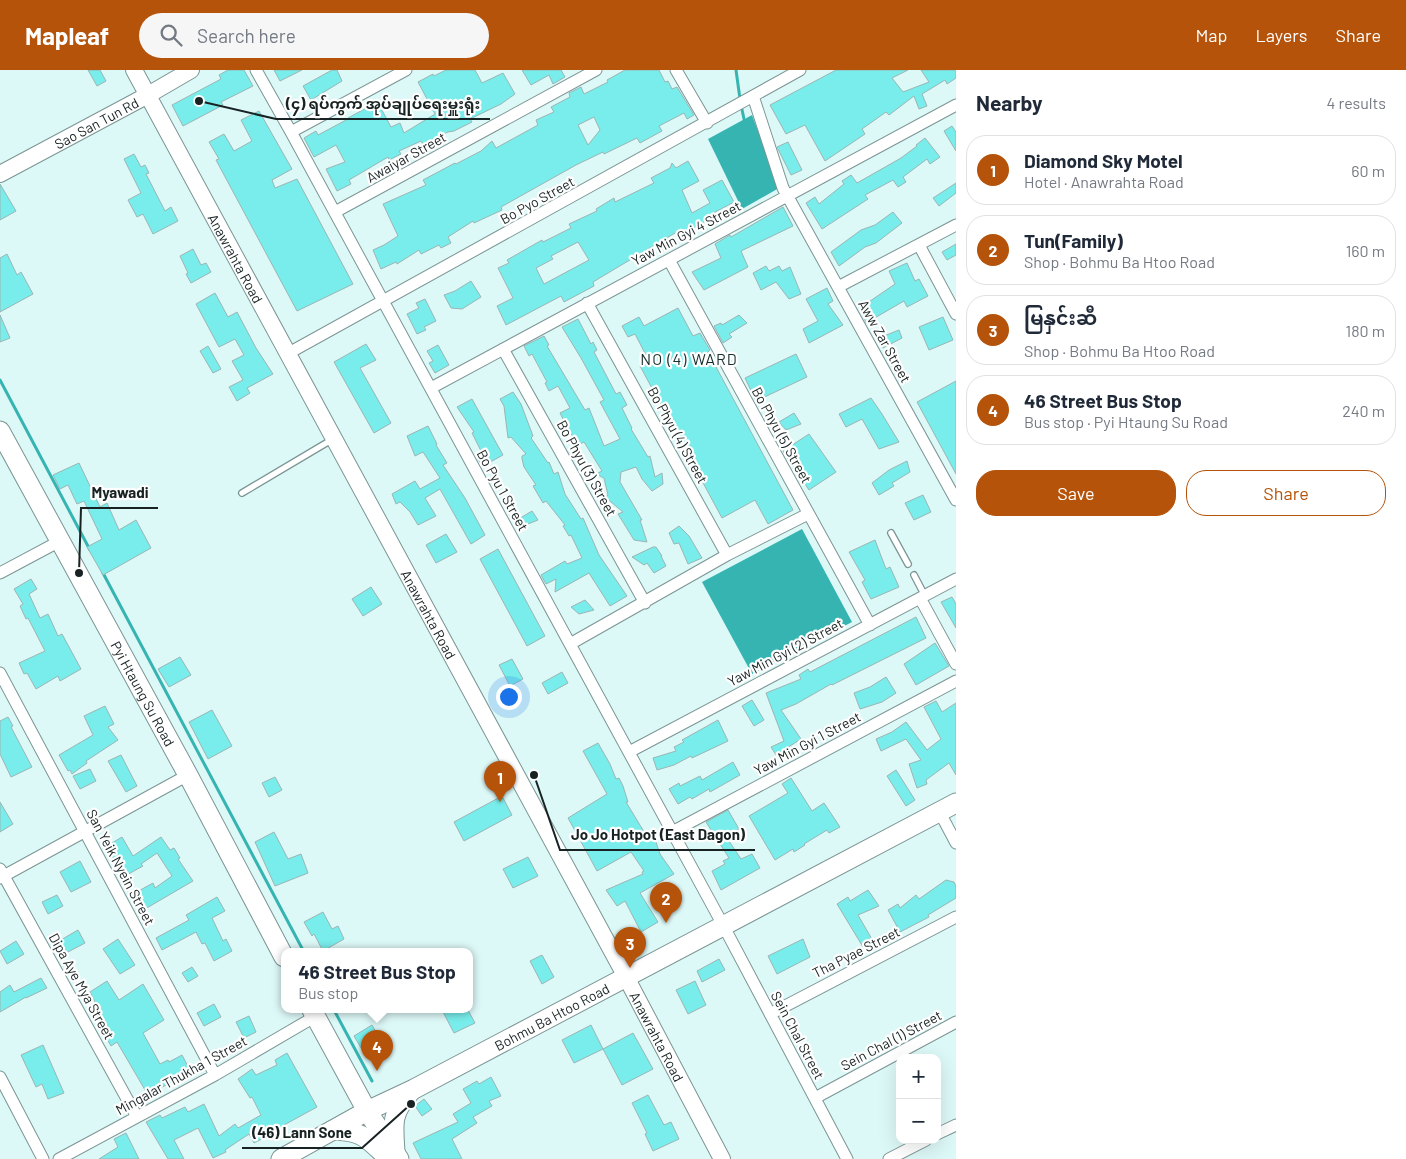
<!DOCTYPE html>
<meta charset="utf-8">
<style>
:root{--surface:#fff;--page:#f6f6f7;--text:#1f2937;--muted:#747a83;--line:#e0e1e3;--accent:#b45309}
body{margin:0;font-family:Barlow,"Noto Sans Myanmar",sans-serif;background:var(--page);color:var(--text)}
.controls{position:absolute;right:15px;bottom:15px;display:grid;overflow:hidden;border-radius:10px;box-shadow:0 5px 20px #0002}
.controls button{width:45px;height:45px;display:grid;place-items:center;padding:0;border:0;border-bottom:1px solid var(--line);background:var(--surface);color:var(--text);font:25px sans-serif}
.you{position:absolute;left:508px;top:626px;width:18px;height:18px;margin:-12px;border:4px solid #fff;border-radius:50%;background:#1a73e8;box-shadow:0 0 0 8px #1a73e833}
.badge{display:grid;place-items:center;width:32px;height:32px;border-radius:50%;background:var(--accent);color:#fff;font-size:16px;font-weight:700}
.pin{position:absolute;translate:-50% -41px;filter:drop-shadow(0 1px 2px #0008)}
.pin::after{content:'';position:absolute;top:26px;width:18px;height:15px;background:inherit;clip-path:polygon(0 0,100% 0,50% 100%)}
.popup{position:absolute;left:281px;top:878px;width:192px;height:65px;box-sizing:border-box;display:grid;place-content:center;border-radius:10px;background:var(--surface);filter:drop-shadow(0 1px 4px #0005);font-size:16px;white-space:nowrap;color:var(--muted)}
.popup b{font-size:19px;color:var(--text)}
.popup::after{content:'';position:absolute;left:50%;top:100%;margin-left:-10px;border:10px solid transparent;border-top-color:var(--surface)}
.list{margin:0;padding:0;list-style:none}
h2{display:flex;justify-content:space-between;align-items:center;height:65px;margin:0;padding:0 20px;font-size:21px}
h2 small{font-size:16px;font-weight:400;color:var(--muted)}
.list li{display:grid;grid-template-columns:32px 1fr auto;gap:15px;align-items:center;box-sizing:border-box;height:70px;margin:0 10px 10px;padding:0 10px;border:1px solid var(--line);border-radius:20px}
.list b{display:block;font-size:19px;white-space:nowrap}
.list p{margin:0;font-size:16px;white-space:nowrap;color:var(--muted)}
.list em{font-size:16px;font-style:normal;color:var(--muted)}
.actions{display:flex;gap:10px;padding:15px 20px}
.actions a{flex:1;padding:11px 0;border:1px solid var(--accent);border-radius:20px;text-align:center;font-size:18px;color:var(--accent)}
.actions .main{background:var(--accent);color:#fff}
.icon{flex:none;width:28px;height:28px;fill:none;stroke:currentColor;stroke-width:2;stroke-linecap:round;stroke-linejoin:round}
.map{position:relative;flex:none;width:956px;height:1089px;overflow:hidden}
header{display:flex;align-items:center;gap:30px;box-sizing:border-box;height:70px;padding:0 25px;background:var(--accent);color:#fff}
header strong{font-size:24px}
nav{display:flex;gap:28px;margin-inline-start:auto;font-size:18px}
.search{width:350px;height:45px;background:var(--page);display:flex;align-items:center;gap:12px;box-sizing:border-box;padding:0 18px;border-radius:28px;color:var(--muted);font-size:19px}
main{display:flex}
aside{flex:1;background:var(--surface)}
.map>svg:first-child{display:block}
.water{fill:#36b4b2}
.lines{fill:none;stroke-linecap:round;stroke-linejoin:round}
.stream{stroke:#36b4b2;stroke-width:3}
.building{fill:#78edeb;stroke:#9ab6b4;fill-rule:evenodd}
.lane-casing{stroke:#7b9594;stroke-width:8}
.street-casing{stroke:#7b9594;stroke-width:13}
.secondary-casing{stroke:#7b9594;stroke-width:18}
.primary-casing{stroke:#7b9594;stroke-width:21}
.lane{stroke:#fff;stroke-width:5.5}
.street{stroke:#fff;stroke-width:11}
.secondary{stroke:#fff;stroke-width:16}
.primary{stroke:#fff;stroke-width:19}
.labels{text-anchor:middle;dominant-baseline:central;stroke-width:4.5;stroke-linejoin:round;paint-order:stroke}
.street-label{font-size:14px;fill:#182222;stroke:#fefefe}
.quarter-label{font-size:16px;letter-spacing:1px;fill:#162e2d;stroke:#fefefe}
.leader{fill:none;stroke:#182222;stroke-width:2}
.callout-dot{fill:#182222;stroke:#fefefe;stroke-width:2}
.callout-label{font-size:15px;text-anchor:middle;font-weight:bold;fill:#182222;stroke:#fefefe;stroke-width:4.5;stroke-linejoin:round;paint-order:stroke}
</style>
<header>
<strong>Mapleaf</strong>
<div class="search"><svg class="icon" aria-label="search" viewBox="0 0 24 24"><circle cx="10" cy="10" r="6"/><path d="M15 15l6 6"/></svg>Search here</div>
<nav><a>Map</a><a>Layers</a><a>Share</a></nav>
</header>
<main>
<div class="map">
<svg width="956" height="1089" viewBox="0 0 956 1089">
<rect width="100%" height="100%" fill="#dcf8f7"/>
<path class="water" d="M752 45 779 118 742 139 708 69Z
M802 459 852 552 752 604 702 512Z"/>
<g class="lines">
<path class="stream" d="M736 0 740 29
M741 35 744 49
M0 310 90 480
M103 503 304 882
M334 940 372 1011"/>
</g>
<path class="building" d="M88 0H100L106 11 97 16Z
M228 0H244L253 16 221 32 223 35 183 56 172 35 221 9 219 5Z
M274 0H302L280 11Z
M332 0H337L342 11 311 30 303 16Z
M446 0H475L482 13 503 3 515 24 501 34 470 49 472 52 454 61 448 62 423 74 421 71 399 81 401 84 389 90 388 87 349 110 351 114 337 121 326 99 345 92 336 75 314 87 304 68 316 61 318 65 348 49V48L368 37 366 34 376 29 391 57 400 53 404 63 435 44 418 12 433 4 434 6Z
M522 0H561L565 7 553 14 549 5 531 15Z
M625 0H659L665 12 668 11 672 19 677 17 694 45 687 49 684 43 659 56 662 61 640 73 637 68 604 84 603 82 576 95 501 137 502 140 474 153 473 151 448 167 451 173 441 178 439 175 421 184 419 180 397 194 396 192 381 199 373 180 384 175 398 166 383 134 426 115 423 110 455 93 456 94 481 81 492 71 496 78 538 55 536 50 554 42 551 37 570 27 569 23 581 17 584 24 608 12 607 10ZM594 47 600 60 588 75 578 55Z
M836 0H908L892 8 903 22 929 12 921 0H956V8L947 14 945 10 922 24 927 36 919 39 914 26 889 45 886 42 862 59 865 64 825 91 805 55 786 64 770 35Z
M259 41 292 99 272 110 275 118 297 109 353 214 297 241 216 90 219 89 209 72 224 64 234 81 252 71 241 50Z
M952 56 956 62V81L944 61Z
M925 68 940 87 930 94 927 89 903 107 906 112 898 117 893 110 865 125 868 129 822 159 806 133 815 127 819 134 844 114 842 111 851 105 857 113 901 88 917 76 916 75Z
M788 72 802 100 791 105 777 77Z
M134 84 141 97 145 95 149 103 146 104 165 141 171 137 178 151 153 164 143 144 137 147 128 130 141 123 124 89Z
M688 91 699 111 682 120 692 143 710 133 703 120 722 110 734 132 704 148 706 151 693 158 695 163 687 169 680 160 593 212 594 216 564 232 561 226 506 255 497 236 513 228 498 198 509 193 507 190 542 170 543 172 571 158 569 154 597 141 596 139 614 128 615 132 654 113 651 108 670 98 672 93 676 98ZM578 172 589 190 544 214 536 198 553 189 551 186Z
M956 113V123L939 136 933 128Z
M0 114 16 141 0 150Z
M783 137 793 156 741 181 748 197 704 220 692 202 721 188 715 174 730 165 731 167Z
M893 142 902 153 876 173 865 177 839 196 831 182 861 160 875 155Z
M956 174V185L947 190 942 182Z
M193 179 201 195 206 193 211 202 191 213 186 204 188 203 180 186Z
M7 184 17 205 21 202 33 224 0 242V188Z
M907 193 915 211 919 209 928 226 907 237 904 231 866 253 860 238 895 214 889 201Z
M766 196 769 201 779 196 782 201 790 197 801 224 789 229 776 212 761 220 753 203Z
M471 211 481 227 462 239 451 238 444 225 455 221Z
M827 218 833 231 828 234 843 255 809 273 803 259 818 251 806 229Z
M215 223 228 247 237 242 256 278 273 304 247 318 250 323 237 331 229 317 243 310 232 291 244 285 235 269 219 277 196 234Z
M425 229 436 251 424 257 426 260 417 264 407 244 419 238 416 233Z
M678 238 693 266 700 263 710 280 708 282 793 440 768 454 755 430 722 448 640 296 649 291 635 264 628 267 622 256 639 247 644 256Z
M0 245 10 268 0 272Z
M739 245 747 253 729 264 732 267 723 273 714 256 721 253 722 255Z
M943 247 953 270 929 280 919 257Z
M578 249 591 274 593 272 597 280 594 282 616 324 620 322 627 335 622 338 632 358 631 359 648 387 650 386 655 407 662 403 663 414 652 421 642 409 636 397 621 402 620 412 642 450H640L647 472 634 470 618 444 623 442 605 427 608 425 604 408 596 404 602 401 584 372 580 374 570 363 560 343 570 338 558 316 549 321 545 313 547 312 532 284 529 286 524 276 544 266 549 275 547 276 585 340 589 338 604 376 620 369 600 332 604 330 581 288 562 257Z
M899 260 902 268 883 278 879 268Z
M366 274 376 290 360 298 391 353 374 363 334 292Z
M438 275 449 295 435 303 429 293 433 291 427 281Z
M208 276 221 299 213 303 200 281Z
M796 284 807 307 756 331 745 308Z
M956 311V404L917 332Z
M513 322 521 334 533 366 531 368 548 393 549 392 554 404 558 402 565 424 581 449 583 448 599 485 627 526 610 536 589 503 555 522 556 509 546 514 541 505 565 491 567 494 582 488 571 465 569 466 563 456 565 455 546 431 543 433 533 416 536 415 524 397 522 389V386L526 384 511 367 508 368 504 336 500 329Z
M871 328 882 344 899 372 879 379 862 349 846 357 839 344Z
M472 329 503 385 483 396 476 387 482 383 472 363 474 362 457 337Z
M794 343 801 354 786 360 779 352Z
M428 356 437 374 436 375 447 393 443 395 465 428 485 465 471 474 440 419 425 428 436 446 418 455 410 442 400 432 396 434 392 424 415 411 420 419 440 408 423 382 415 386 407 366Z
M809 364 836 402 809 420 783 381Z
M907 391 910 402 892 413 894 416 879 425 872 413 889 400Z
M79 393 100 437 107 433 119 460 136 450 151 478 103 505 87 477 102 469 84 431 77 434 68 415 60 419 53 405Z
M923 425 931 442 914 450 905 433Z
M532 441 538 450 523 456 517 450Z
M679 456 689 466 702 488 688 494 679 473 674 474 669 463Z
M446 464 457 482 436 493 426 475Z
M875 470 886 499 890 497 899 517 871 529 862 512 865 510 849 482Z
M653 477H656L662 486H661L666 496 654 503 647 493 644 495 632 487Z
M498 479 545 566 527 576 480 489Z
M31 509 37 519 29 524 40 548 48 544 58 566 62 564 81 599 60 611 58 606 36 619 27 603 24 604 19 593 45 581 28 548 26 549 20 536 23 534 14 519Z
M371 517 382 534 363 546 352 529Z
M952 527 956 534V558L941 532Z
M585 530 594 540 579 544 571 537Z
M916 547 926 568 832 615 831 614 796 634 781 640 801 669 776 685 771 677 784 671 766 623 801 609 799 605 808 599 810 602Z
M935 573 949 596 916 615 904 594Z
M180 587 191 605 169 617 158 599Z
M512 589 523 609 510 616 499 595Z
M562 602 568 613 548 624 542 613Z
M886 607 896 623 882 632 860 639 854 623 870 617Z
M752 630 764 650 754 656 742 636Z
M936 631 942 642 956 633V705L949 693 926 710 927 714 917 718 909 694 921 690 906 669 881 681 876 669 892 662 906 652 927 680 941 669 924 637Z
M105 636 114 654 108 657 118 670 86 691 87 693 72 704 70 700 68 701 59 685 93 665 84 646Z
M212 640 232 676 208 689 189 652Z
M8 647 13 656 11 657 32 697 11 707 0 684V651Z
M718 650 728 671 692 688 691 686 674 695 657 700 653 688 676 681 674 677 684 672 682 670Z
M598 673 610 694 616 709 619 708 623 716 628 732H626L646 765 650 764 656 772 660 784 674 804 640 823 658 852 641 862 625 831 617 836 606 820 643 804 642 802 644 801 631 782 597 801 568 748 607 724 583 681Z
M121 685 137 716 126 722 108 691Z
M733 692 740 705 710 722 709 719 692 729 690 727 678 734 669 719 679 713 680 716 700 706 702 710Z
M90 699 96 711 80 719 73 706Z
M896 700 915 730 906 736 887 706Z
M275 707 282 720 269 727 262 713Z
M791 708 812 741 824 733 840 757 829 763 827 760 804 774 805 775 794 782 793 779 775 790 749 746 788 723 782 714Z
M502 726 512 745 464 771 454 752Z
M0 732 13 754 0 762Z
M728 740 739 759 725 765 741 789 752 784 760 798 721 820 712 801 725 794 723 791 729 788 706 752Z
M274 762 288 789 301 784 308 803 275 816 255 772Z
M122 767 133 786 161 767 170 780 174 778 180 788 178 789 193 811 145 839 135 823 153 813 155 818 172 806 157 783 141 794 143 796 123 807 107 776Z
M528 787 538 806 513 818 503 799Z
M80 791 91 812 71 822 60 802Z
M946 810 954 812 956 816V828L928 845 929 847 900 862 888 840 898 834 900 838 916 825 919 829Z
M868 820 879 836 858 845 873 871 863 877 837 834 848 827 850 831Z
M57 825 63 836 48 844 42 832Z
M217 827 225 841 212 848 223 871 226 869 232 881 214 891 205 873 202 874 196 862 162 880 156 868 189 850 186 845Z
M323 842 332 859 338 856 344 869 323 881 314 864 312 866 304 852Z
M78 860 85 873 66 883 59 871Z
M118 869 135 895 120 904 103 879Z
M803 869 810 887 777 904 768 886Z
M16 871 24 884 7 894 0 881Z
M542 885 554 907 542 914 530 891Z
M719 889 725 900 702 912 697 901Z
M192 897 198 906 188 912 182 903Z
M41 908 47 918 26 928V927L0 942V922L10 915 14 922Z
M107 911 119 930 143 914 164 950 143 963 160 994 168 990 169 992 182 985 192 1004 162 1017 148 1025 117 972 111 976 102 961 108 958 90 922Z
M695 911 706 935 688 944 676 920Z
M214 934 221 947 204 956 197 943Z
M442 940H468L475 953 454 963Z
M249 946 256 962 244 968 236 952Z
M372 955 384 976 366 986 354 966Z
M591 955 603 979 574 993 562 970Z
M633 963 653 999 622 1015 603 979Z
M43 975 64 1023 48 1029 42 1014 36 1017 21 985Z
M287 983 317 1037 284 1055 285 1057 254 1073 249 1064 225 1080 226 1082 213 1088 198 1058 174 1070 184 1089H168L146 1052 160 1045 162 1048 185 1037 188 1042 204 1034 219 1066 235 1054 238 1058 261 1045 252 1027 250 1028 238 1009 252 999 256 1005 277 995 275 990Z
M491 1007 501 1026 489 1031 492 1036 473 1047 477 1053 452 1069 462 1089H421L413 1073 458 1052 453 1044 471 1033 463 1019 477 1011 479 1014Z
M648 1025 664 1055 671 1052 679 1069 653 1081 645 1064 647 1063 632 1033Z
M424 1029 432 1039 422 1046 415 1036Z
M126 1063 139 1089H99L118 1077 114 1069Z"/>
<g class="lines">
<defs>
<path id="lane" d="M242 423 333 369
M891 463 908 494
M914 505 925 526"/>
<path id="street" d="M256 0 291 62 723 855 847 1089
M676 0 707 53
M753 26 783 118 956 430
M291 62 406 0
M335 142 596 0
M919 175 956 244
M669 190 870 555
M838 217 956 155
M587 233 727 485
M503 279 645 533
M287 284 800 0
M431 318 956 35
M0 503 60 471
M920 528 956 594
M570 574 727 485 808 444
M0 603 215 1005
M629 682 956 509
M939 741 956 773
M672 762 956 611
M0 799 137 1047
M0 808 188 705
M770 944 956 847
M0 1007 43 1089
M815 1028 956 952
M937 1064 956 1055
M59 1089 215 1005 316 946
M889 1089 926 1070"/>
<g id="secondary">
<path id="s1" d="M134 0 626 907 722 1089"/>
<path id="s2" d="M0 104 148 25 191 0"/>
</g>
<g id="primary">
<path id="s3" d="M0 361 188 705 284 887"/>
<path d="M312 940 367 1041 399 1089"/>
<path d="M333 1060C362 1061 366 1067 386 1086"/>
<path d="M395 1081C393 1053 391 1043 411 1021"/>
<path id="s4" d="M281 1089 367 1041 414 1019 956 733"/>
</g>
</defs>
<use href="#lane" class="lane-casing"/>
<use href="#street" class="street-casing"/>
<use href="#secondary" class="secondary-casing"/>
<use href="#primary" class="primary-casing"/>
<use href="#lane" class="lane"/>
<use href="#street" class="street"/>
<use href="#secondary" class="secondary"/>
<use href="#primary" class="primary"/>
</g>
<g class="labels">
<g class="street-label">
<text stroke="none"><textPath href="#s2" startOffset="109">Sao San Tun Rd</textPath></text>
<text transform="translate(406 87) rotate(-29)">Awaiyar Street</text>
<text transform="translate(537 130) rotate(-29)">Bo Pyo Street</text>
<text transform="translate(686 163) rotate(-28)">Yaw Min Gyi 4 Street</text>
<text stroke="none"><textPath href="#s1" startOffset="214">Anawrahta Road</textPath></text>
<text transform="translate(885 271) rotate(61)">Aww Zar Street</text>
<text transform="translate(678 365) rotate(61)">Bo Phyu (4) Street</text>
<text transform="translate(782 365) rotate(61)">Bo Phyu (5) Street</text>
<text transform="translate(587 398) rotate(61)">Bo Phyu (3) Street</text>
<text transform="translate(503 420) rotate(61)">Bo Pyu 1 Street</text>
<text stroke="none"><textPath href="#s1" startOffset="619">Anawrahta Road</textPath></text>
<text transform="translate(785 582) rotate(-28)">Yaw Min Gyi (2) Street</text>
<text stroke="none"><textPath href="#s3" startOffset="299">Pyi Htaung Su Road</textPath></text>
<text transform="translate(807 673) rotate(-28)">Yaw Min Gyi 1 Street</text>
<text transform="translate(121 797) rotate(62)">San Yeik Nyein Street</text>
<text transform="translate(856 882) rotate(-27)">Tha Pyae Street</text>
<text transform="translate(82 916) rotate(61)">Dipa Aye Mya Street</text>
<text stroke="none"><textPath href="#s4" startOffset="306">Bohmu Ba Htoo Road</textPath></text>
<text transform="translate(798 965) rotate(62)">Sein Chal Street</text>
<text stroke="none"><textPath href="#s1" startOffset="1099">Anawrahta Road</textPath></text>
<text transform="translate(891 970) rotate(-28)">Sein Chal (1) Street</text>
<text transform="translate(181 1005) rotate(-29)">Mingalar Thukha 1 Street</text>
</g>
<g class="quarter-label">
<text x="689" y="288">NO (4) WARD</text>
</g>
</g>
<path class="leader" d="M199 31L276 49H490M79 503L81 438H158M534 705L560 780H755M411 1034L362 1078H242"/>
<g class="callout-dot">
<circle cx="199" cy="31" r="5"/>
<circle cx="79" cy="503" r="5"/>
<circle cx="534" cy="705" r="5"/>
<circle cx="411" cy="1034" r="5"/>
</g>
<g class="callout-label">
<text x="383" y="39">(၄) ရပ်ကွက် အုပ်ချုပ်ရေးမှူးရုံး</text>
<text x="120" y="428">Myawadi</text>
<text x="658" y="770">Jo Jo Hotpot (East Dagon)</text>
<text x="302" y="1068">(46) Lann Sone</text>
</g>
</svg>
<div class="controls">
<button>+</button>
<button>−</button>
</div>
<div class="you"></div>
<div class="pin badge" style="left:500px;top:732px">1</div>
<div class="pin badge" style="left:666px;top:853px">2</div>
<div class="pin badge" style="left:630px;top:898px">3</div>
<div class="pin badge" style="left:377px;top:1001px">4</div>
<div class="popup"><b>46 Street Bus Stop</b>Bus stop</div>
</div>
<aside>
<h2>Nearby<small>4 results</small></h2>
<ul class="list">
<li><span class="badge">1</span><div><b>Diamond Sky Motel</b><p>Hotel · Anawrahta Road</p></div><em>60 m</em></li>
<li><span class="badge">2</span><div><b>Tun(Family)</b><p>Shop · Bohmu Ba Htoo Road</p></div><em>160 m</em></li>
<li><span class="badge">3</span><div><b>မြနှင်းဆီ</b><p>Shop · Bohmu Ba Htoo Road</p></div><em>180 m</em></li>
<li><span class="badge">4</span><div><b>46 Street Bus Stop</b><p>Bus stop · Pyi Htaung Su Road</p></div><em>240 m</em></li>
</ul>
<div class="actions"><a class="main">Save</a><a>Share</a></div>
</aside>
</main>
